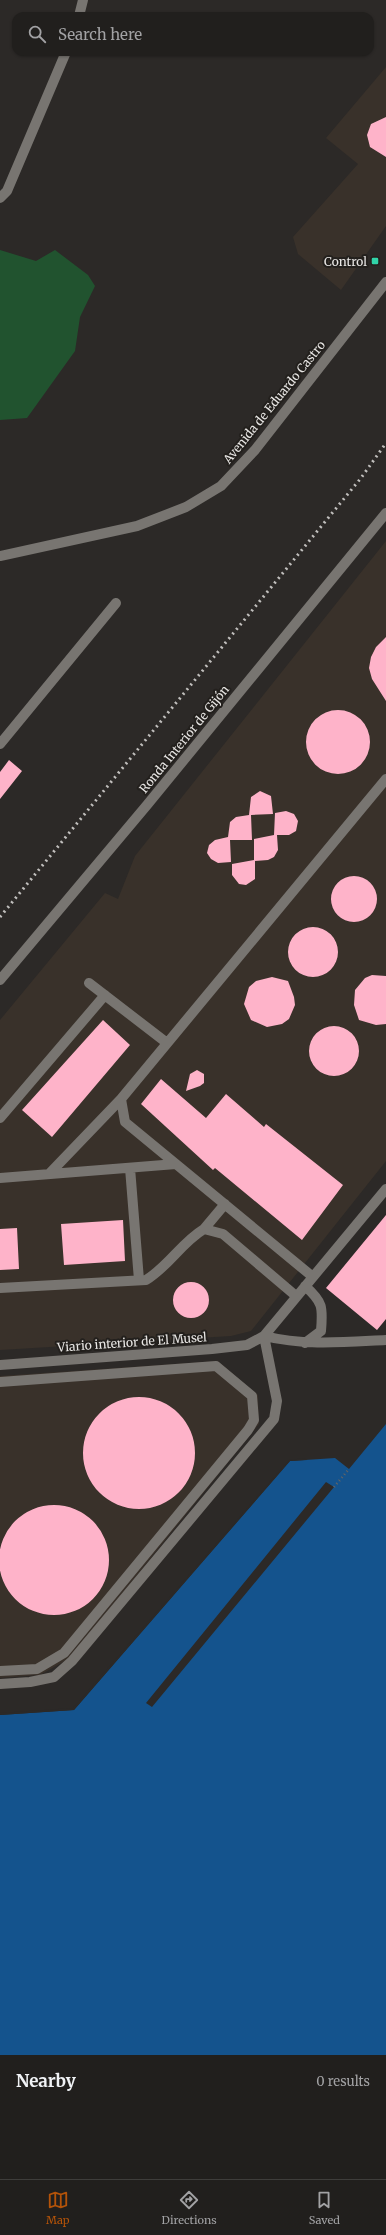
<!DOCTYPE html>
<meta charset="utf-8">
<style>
:root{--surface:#211f1d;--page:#292726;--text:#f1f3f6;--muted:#a2a2a4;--line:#3e3d3b;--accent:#b45309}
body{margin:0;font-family:Merriweather,serif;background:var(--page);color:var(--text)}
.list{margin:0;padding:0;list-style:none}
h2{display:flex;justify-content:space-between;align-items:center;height:52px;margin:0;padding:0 16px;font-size:17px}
h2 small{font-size:13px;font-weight:400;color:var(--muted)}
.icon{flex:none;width:22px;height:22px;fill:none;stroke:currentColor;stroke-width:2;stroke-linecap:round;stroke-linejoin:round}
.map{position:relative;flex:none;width:386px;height:2055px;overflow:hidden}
.search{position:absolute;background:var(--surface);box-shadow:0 1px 3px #0004;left:12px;right:12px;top:12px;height:44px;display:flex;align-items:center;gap:10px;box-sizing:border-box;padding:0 14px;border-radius:12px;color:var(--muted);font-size:15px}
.sheet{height:124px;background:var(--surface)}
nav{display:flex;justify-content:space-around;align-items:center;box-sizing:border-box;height:56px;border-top:1px solid var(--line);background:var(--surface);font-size:11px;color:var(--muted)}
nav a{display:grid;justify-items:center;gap:2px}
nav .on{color:var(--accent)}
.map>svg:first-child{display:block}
.built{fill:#39312a}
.green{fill:#21532f}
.water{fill:#14538d}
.pier{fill:#2c2927}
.building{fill:#feb3c9}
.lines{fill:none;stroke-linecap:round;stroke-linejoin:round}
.path{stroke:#676462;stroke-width:2.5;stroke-dasharray:1 3;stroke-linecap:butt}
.minor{stroke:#787571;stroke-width:10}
.rail{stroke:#c1bfbd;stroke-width:3;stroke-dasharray:2 4;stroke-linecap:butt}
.poi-dot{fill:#31d4a9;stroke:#23201d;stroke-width:1.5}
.labels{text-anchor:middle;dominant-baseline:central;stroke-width:4;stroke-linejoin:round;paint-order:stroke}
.poi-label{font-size:12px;fill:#e8e6e4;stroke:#23201d;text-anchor:end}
.street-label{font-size:12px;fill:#e8e6e4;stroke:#23201d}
</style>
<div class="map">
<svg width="386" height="2055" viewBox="0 0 386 2055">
<rect width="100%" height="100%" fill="#2c2927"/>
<path class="built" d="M386 67V226L341 290 298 254 293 237 358 164 326 138Z
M386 541V1161L251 1331 231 1336 0 1350V1020L105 893 118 899 135 856Z
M218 1361 258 1395 259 1424 70 1658 40 1675 0 1678V1376Z"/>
<path class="green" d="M0 250 36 261 55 250 88 275 95 286 80 317 75 351 27 418 0 420Z"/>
<path class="water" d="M386 1424V2055H0V1715L74 1710 290 1461 335 1458 349 1469Z"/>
<path class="pier" d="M305 1458 307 1460 290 1461 74 1710 0 1715V1713L73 1708 289 1460Z
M326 1482 334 1487 152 1707 146 1703Z"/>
<path class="building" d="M386 117V157L370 147 367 135 371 124Z
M386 637V701L372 679 369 668 371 657 376 647Z
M306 742a32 32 0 1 1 64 0a32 32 0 1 1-64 0Z
M9 760 22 771 0 799V772Z
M260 791 271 796 273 814 251 815 252 840H230L231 862 218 863 211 859 207 853 209 845 215 840 228 837 230 822 236 817 249 815 251 797Z
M286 811 294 814 298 821 296 831 289 835H277L278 850 274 857 268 860 255 861V879L246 885 239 884 232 875V864L254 860V839L274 835 275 813Z
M331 899a23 23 0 1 1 46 0a23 23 0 1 1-46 0Z
M288 952a25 25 0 1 1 50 0a25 25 0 1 1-50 0Z
M372 975 386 976V1024L376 1025 359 1020 354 1005 355 990 365 978Z
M272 977 288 981 294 997 295 1005 289 1019 282 1024 267 1027 251 1020 244 1004 249 987 256 981Z
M103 1020 130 1045 52 1137 22 1110Z
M309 1051a25 25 0 1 1 50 0a25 25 0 1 1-50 0Z
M197 1070 204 1074V1083L200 1086 186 1091 190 1074Z
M161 1079 206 1118 226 1094 264 1127 266 1124 343 1185 302 1240 215 1168 213 1170 141 1104Z
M386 1215V1319L377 1330 326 1288Z
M123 1220 125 1261 64 1265 61 1224Z
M17 1228 19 1269 0 1270V1229Z
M173 1300a18 18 0 1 1 36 0a18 18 0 1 1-36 0Z
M83 1453a56 56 0 1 1 112 0a56 56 0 1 1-112 0Z
M-1 1560a55 55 0 1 1 110 0a55 55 0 1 1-110 0Z"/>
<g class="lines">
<path class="path" d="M334 1487 349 1469"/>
<path class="minor" d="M79 16 83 0
M0 198 7 191 66 52
M0 556 137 526 186 507 221 486 255 450 386 282
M0 744 116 603
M0 980 147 805 386 513
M89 983 167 1043
M0 1118 105 995
M130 1168 139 1280
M49 1174 121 1099
M0 1178 176 1164
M204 1229 225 1204
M313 1277 125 1122 121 1099 386 779
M305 1286C323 1302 323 1307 321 1331L305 1343
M0 1288 146 1280C169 1266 181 1243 204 1229L223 1234 296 1296
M264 1336C305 1346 345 1342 386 1340
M0 1365 212 1349 247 1345 264 1336 386 1189
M0 1382 216 1366 252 1396 254 1420 248 1430 64 1653 37 1669 0 1671
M0 1684 30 1682 54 1677 72 1661 274 1419 277 1401 264 1336"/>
<path class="rail" d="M0 917 361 478 386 443"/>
</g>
<rect class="poi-dot" x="371" y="257" width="8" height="8" rx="2"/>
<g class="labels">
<g class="poi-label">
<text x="367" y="261">Control</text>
</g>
<g class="street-label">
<text transform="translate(274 402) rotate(-51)">Avenida de Eduardo Castro</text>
<text transform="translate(184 739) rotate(-51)">Ronda Interior de Gijón</text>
<text transform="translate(132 1342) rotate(-4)">Viario interior de El Musel</text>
</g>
</g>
</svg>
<div class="search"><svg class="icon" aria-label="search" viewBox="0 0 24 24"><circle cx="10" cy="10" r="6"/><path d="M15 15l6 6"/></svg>Search here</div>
</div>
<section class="sheet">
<h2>Nearby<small>0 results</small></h2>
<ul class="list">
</ul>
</section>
<nav>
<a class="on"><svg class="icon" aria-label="map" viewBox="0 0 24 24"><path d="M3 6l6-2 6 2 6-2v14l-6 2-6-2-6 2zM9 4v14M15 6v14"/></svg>Map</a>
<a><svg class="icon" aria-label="directions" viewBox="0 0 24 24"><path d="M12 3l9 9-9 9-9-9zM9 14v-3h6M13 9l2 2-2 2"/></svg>Directions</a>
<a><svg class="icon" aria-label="saved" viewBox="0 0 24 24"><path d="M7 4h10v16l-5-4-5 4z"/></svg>Saved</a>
</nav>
